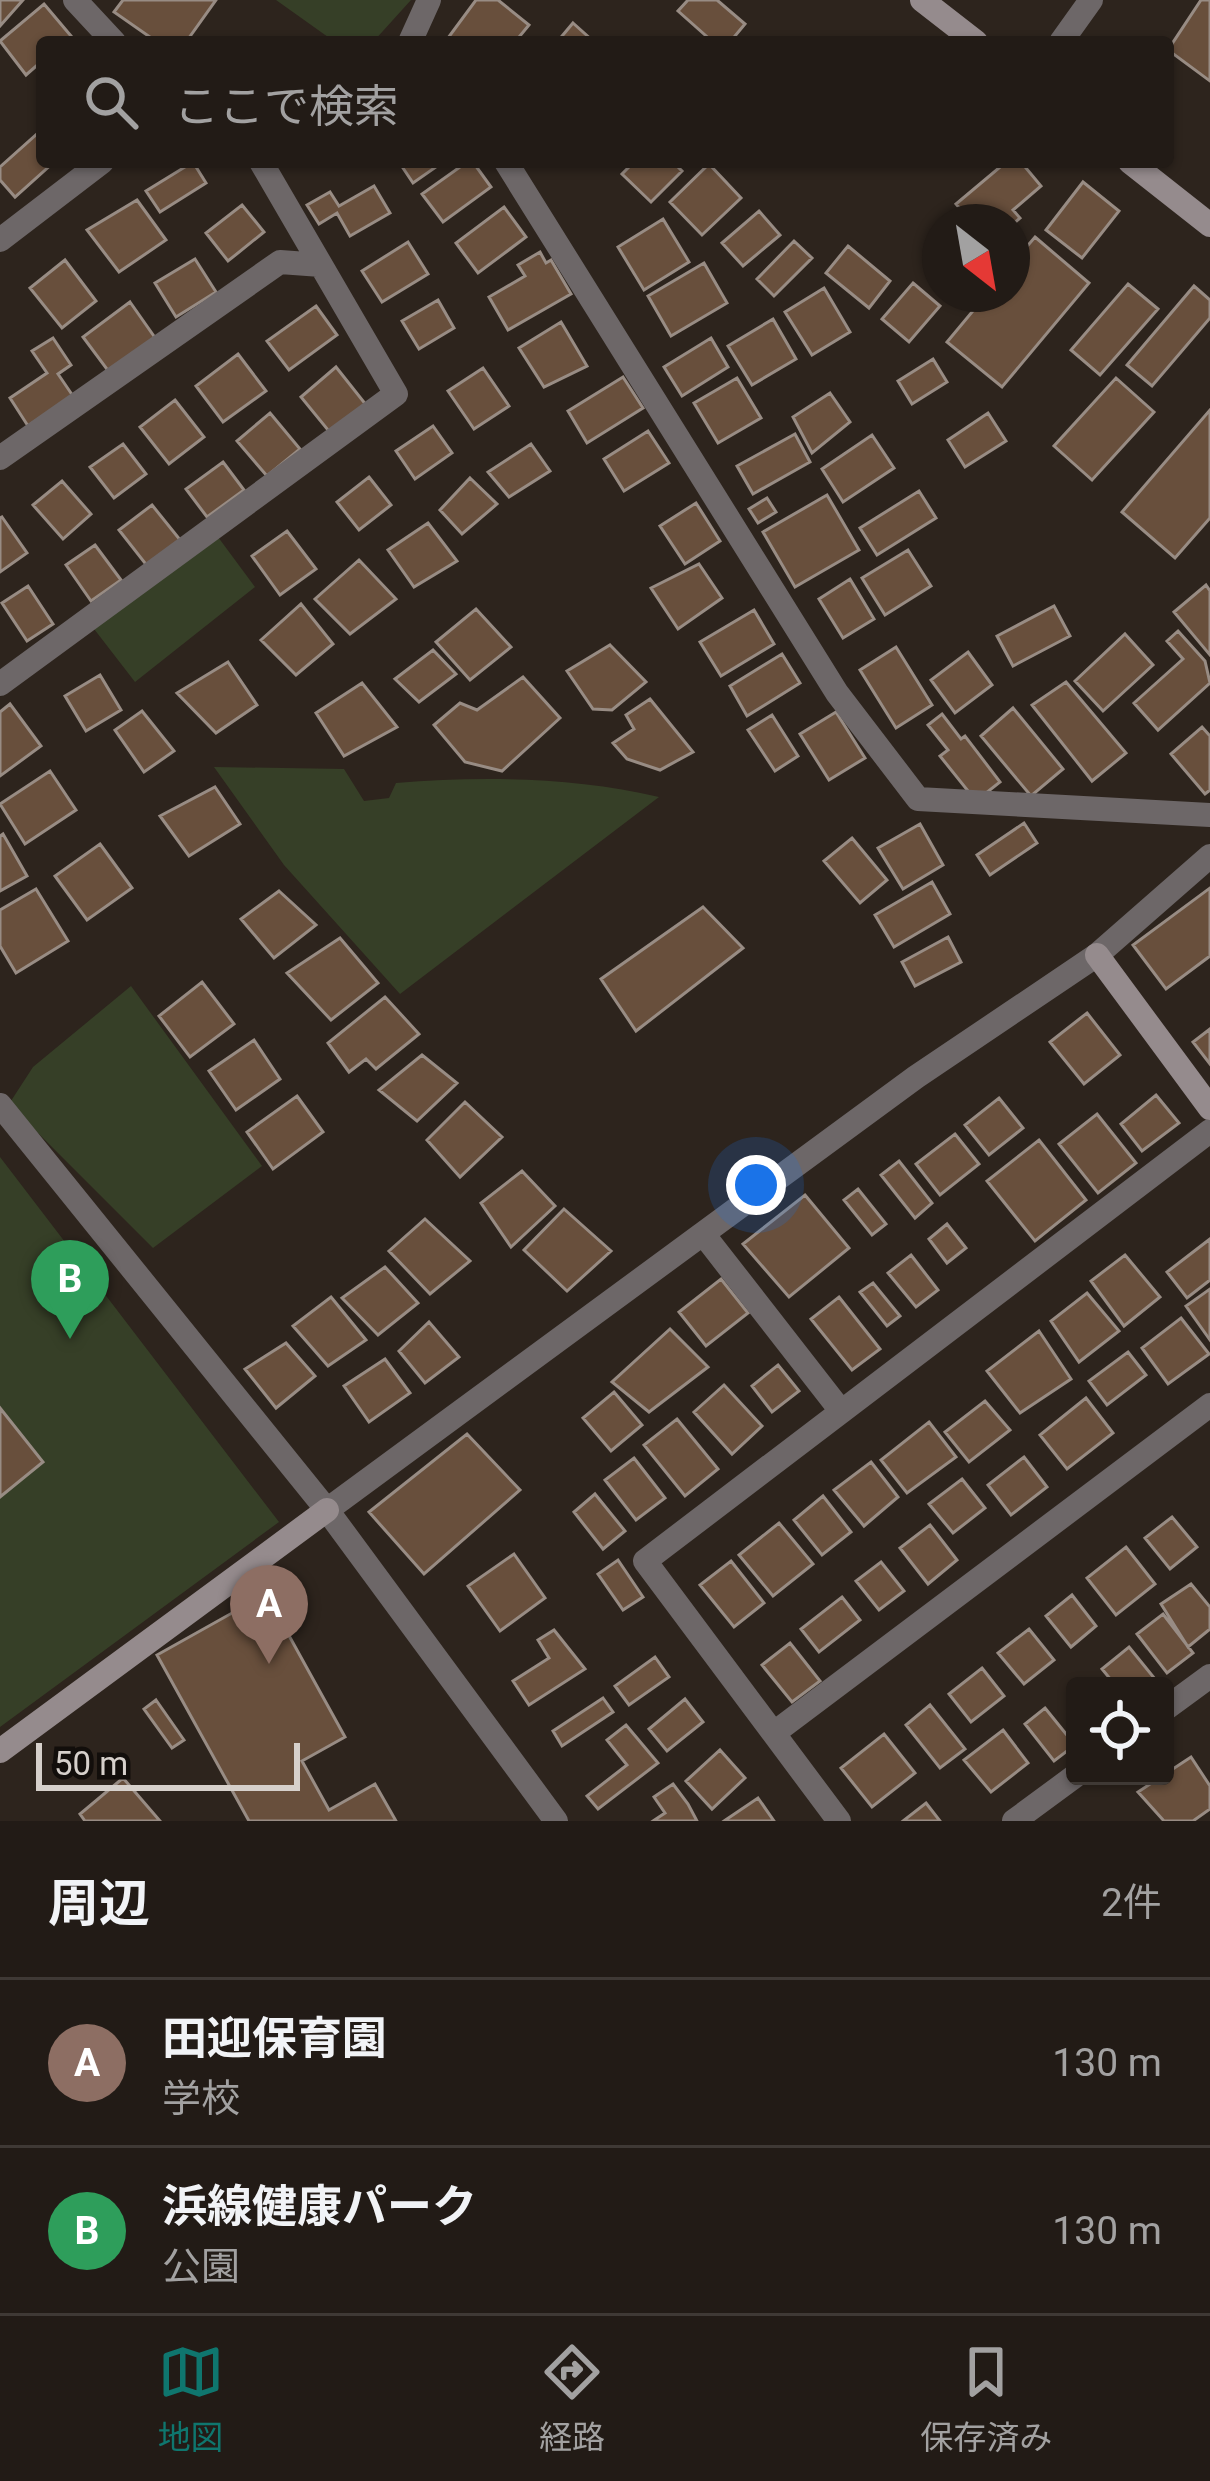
<!DOCTYPE html>
<html lang="ja">
<meta charset="utf-8">
<style>
:root{--surface:#221b16;--page:#2e2823;--text:#f1f3f6;--muted:#a2a1a1;--line:#3f3935;--accent:#0f766e}
body{margin:0;font-family:Roboto,"Noto Sans JP",sans-serif;background:var(--page);color:var(--text)}
.controls{position:absolute;right:36px;bottom:36px;display:grid;overflow:hidden;border-radius:12px;box-shadow:0 3px 9px #0004}
.controls button{width:108px;height:108px;display:grid;place-items:center;padding:0;border:0;border-bottom:3px solid var(--line);background:var(--surface);color:var(--text);font:60px sans-serif}
.compass{position:absolute;left:922px;top:204px;width:108px;height:108px;border-radius:50%;background:var(--surface);box-shadow:0 3px 9px #0004;rotate:149deg}
.scale{position:absolute;left:36px;bottom:30px;width:264px;box-sizing:border-box;padding-left:12px;border:6px solid #d6d0cb;border-top:0;font-size:33px;line-height:42px;white-space:nowrap;color:#d6d0cb;-webkit-text-stroke:9px #120e0b;paint-order:stroke}
.you{position:absolute;left:756px;top:1185px;width:42px;height:42px;margin:-30px;border:9px solid #fff;border-radius:50%;background:#1a73e8;box-shadow:0 0 0 18px #1a73e833}
.badge{display:grid;place-items:center;width:78px;height:78px;border-radius:50%;background:var(--accent);color:#fff;font-size:39px;font-weight:700}
.pin{position:absolute;translate:-50% -99px;filter:drop-shadow(0 3px 6px #0008)}
.pin::after{content:'';position:absolute;top:63px;width:42px;height:36px;background:inherit;clip-path:polygon(0 0,100% 0,50% 100%)}
.list{margin:0;padding:0;list-style:none}
h2{display:flex;justify-content:space-between;align-items:center;height:156px;margin:0;padding:0 48px;font-size:51px}
h2 small{font-size:39px;font-weight:400;color:var(--muted)}
.list li{display:grid;grid-template-columns:78px 1fr auto;gap:36px;align-items:center;box-sizing:border-box;height:168px;padding:0 48px;border-top:3px solid var(--line)}
.list b{display:block;font-size:45px;white-space:nowrap}
.list p{margin:0;font-size:39px;white-space:nowrap;color:var(--muted)}
.list em{font-size:39px;font-style:normal;color:var(--muted)}
.icon{flex:none;width:66px;height:66px;fill:none;stroke:currentColor;stroke-width:2;stroke-linecap:round;stroke-linejoin:round}
.map{position:relative;flex:none;width:1210px;height:1821px;overflow:hidden}
.search{position:absolute;background:var(--surface);box-shadow:0 3px 9px #0004;left:36px;right:36px;top:36px;height:132px;display:flex;align-items:center;gap:30px;box-sizing:border-box;padding:0 42px;border-radius:12px;color:var(--muted);font-size:45px}
.sheet{height:492px;background:var(--surface)}
nav{display:flex;justify-content:space-around;align-items:center;box-sizing:border-box;height:168px;border-top:3px solid var(--line);background:var(--surface);font-size:33px;color:var(--muted)}
nav a{display:grid;justify-items:center;gap:6px}
nav .on{color:var(--accent)}
.map>svg:first-child{display:block}
.green{fill:#363f27}
.building{fill:#684f3c;stroke:#988c84;stroke-width:3}
.lines{fill:none;stroke-linecap:round;stroke-linejoin:round}
.street{stroke:#6d6768;stroke-width:24}
.secondary{stroke:#958b8d;stroke-width:24}
</style>
<div class="map">
<svg width="1210" height="1821" viewBox="0 0 1210 1821">
<rect width="100%" height="100%" fill="#2d241d"/>
<path class="green" d="M276 0H411L373 42H335Z
M218 537 255 587 135 682 91 625Z
M214 767 344 769 364 801 389 798 396 783C483 776 574 777 659 797L400 994 284 865Z
M131 986 262 1166 153 1248 9 1104 33 1067Z
M0 1157 279 1522 0 1727Z"/>
<path class="building" d="M0 0H23L0 26Z
M123 0H216L186 42H157L114 12Z
M476 0H498L529 25 515 42H445Z
M688 0H717L745 24 730 42H713L678 11Z
M1201 0H1210V81L1168 50Z
M44 4 71 36 65 42H42V61L26 75 0 41Z
M573 23 592 40 595 42H557Z
M37 134 42 140V162H54L15 197 0 180V167Z
M193 162 206 183 160 212 146 191Z
M399 162H443L413 183Z
M467 162H473L491 187 443 222 422 194Z
M634 162H673L682 171 651 202 622 174Z
M1006 162H1021L1041 186 1013 210 1020 218 1012 225 971 222 956 204Z
M709 164 741 198 702 235 670 202Z
M1083 182 1119 211 1082 258 1046 230Z
M374 186 390 213 350 236 337 213 319 224 307 205 330 192 339 206Z
M137 200 166 240 119 272 87 230Z
M242 205 264 232 228 261 206 233Z
M504 207 526 237 478 273 456 243Z
M759 211 780 235 743 266 722 243Z
M663 219 689 262 644 290 618 247Z
M1035 237 1089 283 1002 387 947 342 987 294H1012V264Z
M794 241 812 258 774 296 757 279Z
M408 242 428 274 382 302 362 271Z
M848 246 890 281 869 308 826 273Z
M540 252 546 263 551 260 571 294 508 330 489 297 525 276 518 265Z
M195 259 216 292 176 317 155 283Z
M65 260 96 301 62 328 30 288Z
M704 263 727 303 671 336 648 296Z
M913 283 940 306 909 342 882 319Z
M1128 284 1158 309 1100 375 1071 350Z
M1194 286 1210 300V318L1152 386 1127 365Z
M824 288 850 332 812 355 785 312Z
M438 300 454 328 419 349 402 321Z
M130 302 158 342 112 376 83 337Z
M316 306 337 335 289 370 267 341Z
M773 319 796 359 752 385 728 346Z
M561 322 587 366 544 387 519 348Z
M53 338 71 365 58 374 73 396 28 426 10 398 47 373 32 351Z
M711 338 728 367 682 396 664 367Z
M238 354 266 391 223 422 196 386Z
M933 359 947 382 912 404 898 381Z
M336 367 367 406 332 435 301 397Z
M483 368 509 406 474 429 448 391Z
M623 377 643 408 587 443 568 411Z
M737 378 761 418 718 443 694 403Z
M1116 378 1154 412 1092 480 1054 446Z
M830 393 850 422 812 453 793 417Z
M175 400 204 437 169 464 140 427Z
M1210 410V518L1175 558 1122 512Z
M270 413 300 449 267 476 237 441Z
M988 413 1006 441 965 467 948 440Z
M433 426 452 453 415 479 396 451Z
M648 431 669 463 624 491 604 459Z
M795 434 810 462 753 494 737 466Z
M872 435 894 468 843 502 822 469Z
M123 444 146 474 114 498 90 467Z
M531 444 550 471 509 497 488 472Z
M223 462 244 490 207 517 186 489Z
M369 477 391 505 359 530 337 502Z
M470 478 497 504 462 534 440 510Z
M62 481 91 514 63 539 33 505Z
M919 491 936 518 877 555 860 528Z
M827 495 859 550 795 587 763 532Z
M767 498 776 512 758 523 749 509Z
M696 503 720 541 685 564 660 526Z
M152 505 181 541 148 567 119 530Z
M2 517 27 553 0 572V518Z
M428 523 457 561 414 587 388 550Z
M287 531 316 569 280 595 252 556Z
M95 545 121 580 91 601 66 565Z
M908 550 931 586 885 615 862 578Z
M359 560 396 599 350 634 315 599Z
M699 564 722 598 678 629 651 588Z
M850 579 874 619 843 638 819 599Z
M1206 585 1210 591V655L1174 612Z
M28 586 53 624 27 641 2 603Z
M301 604 333 644 296 675 261 640Z
M1054 606 1070 636 1013 666 997 636Z
M476 609 511 647 470 680 436 642Z
M754 610 774 644 721 676 700 642Z
M1178 631 1205 661 1210 683 1158 730 1134 703 1183 659 1167 641Z
M1125 634 1153 665 1103 711 1075 681Z
M610 645 646 682 612 710 593 709 567 671Z
M896 647 932 705 896 728 860 670Z
M433 650 456 674 419 702 395 679Z
M968 652 992 685 955 713 931 680Z
M782 654 800 683 747 716 730 686Z
M228 662 257 705 216 733 177 693Z
M100 675 121 710 86 731 65 696Z
M523 677 560 718 502 771 465 762 434 725 460 703 477 710Z
M1066 682 1126 753 1092 781 1032 705Z
M362 683 397 727 344 756 316 713Z
M650 699 693 752 660 770 627 759 613 743 634 729 626 715Z
M10 704 41 746 0 776V712Z
M1013 708 1063 769 1031 796 981 736Z
M142 711 174 751 144 772 115 730Z
M836 712 865 758 829 780 800 734Z
M942 714 961 739 965 736 1000 782 976 801 940 756 948 750 928 725Z
M772 715 798 756 775 771 748 730Z
M1202 727 1210 736V790L1205 794 1171 754Z
M50 771 76 810 25 844 0 804Z
M215 787 240 824 189 856 160 816Z
M1024 823 1037 843 990 875 977 855Z
M920 824 943 865 903 889 878 848Z
M3 834 27 876 0 891V836Z
M852 838 887 880 860 903 824 861Z
M100 844 132 888 87 920 55 876Z
M932 882 950 914 894 947 875 915Z
M1210 888V956L1166 989 1133 945Z
M36 889 68 941 16 973 0 946V910Z
M279 891 316 925 274 958 241 919Z
M703 907 743 948 636 1031 601 979Z
M948 937 961 962 915 986 902 962Z
M340 938 378 983 331 1020 287 973Z
M202 982 234 1024 190 1057 159 1016Z
M385 997 419 1034 376 1069 366 1059 349 1072 328 1043Z
M1087 1013 1120 1055 1084 1084 1050 1042Z
M1210 1029V1064L1193 1042Z
M254 1040 280 1079 236 1110 209 1071Z
M422 1055 457 1083 417 1121 379 1090Z
M1156 1095 1179 1123 1142 1151 1121 1124Z
M297 1096 323 1132 273 1169 247 1132Z
M999 1098 1023 1128 989 1155 965 1125Z
M465 1102 502 1137 460 1177 427 1140Z
M1097 1114 1136 1163 1098 1193 1059 1144Z
M955 1134 979 1164 940 1195 916 1164Z
M1039 1140 1086 1200 1035 1241 987 1181Z
M899 1161 932 1203 915 1218 881 1175Z
M522 1171 555 1206 511 1247 481 1203Z
M858 1189 886 1224 872 1235 844 1200Z
M805 1195 849 1248 789 1297 743 1244Z
M564 1209 611 1251 567 1291 524 1250Z
M425 1219 470 1261 430 1294 389 1251Z
M947 1224 966 1248 947 1263 929 1239Z
M1210 1239V1280L1187 1298 1167 1272Z
M911 1255 938 1290 916 1307 888 1273Z
M1125 1255 1160 1297 1124 1326 1091 1281Z
M385 1267 418 1303 378 1335 342 1298Z
M721 1279 748 1313 706 1346 679 1312Z
M873 1283 900 1316 887 1326 860 1292Z
M1210 1289V1340L1186 1306Z
M1087 1293 1119 1331 1079 1362 1051 1321Z
M331 1297 366 1340 328 1366 293 1326Z
M839 1297 880 1349 852 1370 811 1319Z
M1181 1318 1209 1354 1168 1384 1142 1348Z
M429 1322 459 1357 425 1383 399 1351Z
M670 1329 708 1367 649 1412 612 1382Z
M1039 1331 1071 1379 1020 1413 987 1371Z
M286 1343 315 1376 276 1408 245 1369Z
M1128 1352 1146 1375 1107 1405 1089 1381Z
M385 1359 410 1393 369 1422 344 1386Z
M778 1365 799 1391 772 1412 752 1386Z
M724 1385 762 1426 732 1454 694 1412Z
M614 1392 642 1425 611 1451 583 1418Z
M1086 1398 1113 1433 1067 1469 1040 1435Z
M985 1401 1010 1430 969 1462 945 1432Z
M0 1408 43 1462 0 1497Z
M677 1419 718 1469 685 1496 644 1445Z
M929 1422 956 1457 907 1493 881 1460Z
M467 1434 520 1490 424 1574 369 1512Z
M1024 1457 1047 1487 1011 1515 988 1485Z
M634 1458 665 1498 636 1520 605 1480Z
M871 1462 898 1497 864 1526 834 1490Z
M962 1479 985 1508 953 1533 929 1504Z
M595 1494 625 1531 603 1549 574 1512Z
M823 1496 851 1532 822 1555 794 1520Z
M1172 1517 1197 1547 1170 1569 1145 1538Z
M779 1523 813 1564 773 1596 739 1555Z
M930 1525 957 1560 928 1584 900 1548Z
M1126 1547 1155 1584 1116 1615 1087 1578Z
M514 1554 545 1598 500 1631 468 1586Z
M618 1560 643 1597 623 1610 598 1574Z
M731 1561 764 1603 734 1627 700 1585Z
M881 1562 904 1591 879 1610 856 1581Z
M1191 1584 1210 1607V1629L1188 1647 1161 1604Z
M266 1594 345 1737 302 1761 329 1810 375 1784 396 1821H249L157 1655Z
M1072 1595 1096 1626 1071 1647 1046 1616Z
M842 1597 860 1620 819 1652 801 1629Z
M1163 1614 1193 1653 1167 1673 1137 1634Z
M1029 1629 1054 1660 1024 1684 998 1653Z
M554 1630 585 1669 529 1705 513 1681 549 1658 538 1640Z
M790 1643 820 1681 792 1702 762 1665Z
M1129 1647 1155 1679 1146 1686H1116L1102 1669Z
M655 1657 669 1677 629 1705 615 1686Z
M982 1668 1004 1696 971 1722 949 1694Z
M603 1698 613 1712 562 1746 553 1731Z
M685 1699 703 1722 667 1751 649 1729Z
M156 1700 184 1740 172 1748 144 1709Z
M930 1705 965 1749 940 1768 906 1725Z
M1045 1708 1075 1745 1054 1761 1025 1724Z
M626 1725 658 1763 598 1809 587 1796 627 1765 607 1740Z
M1003 1730 1028 1763 991 1792 964 1760Z
M884 1734 915 1773 872 1807 841 1768Z
M720 1750 745 1778 712 1809 686 1781Z
M1191 1757 1210 1786V1809L1193 1821H1164L1138 1792Z
M123 1778 160 1821H85L80 1814Z
M673 1784 688 1804 697 1821H653L665 1813 654 1797Z
M758 1798 774 1821H724Z
M926 1803 940 1821H903Z"/>
<g class="lines">
<path class="street" d="M75 0 114 42
M410 42 429 0
M1061 42 1091 0
M506 162 837 693 918 799 1210 815
M0 240 102 162
M0 458 280 262 321 265
M0 684 396 394 261 162
M0 1105 327 1510 556 1821
M704 1235 841 1411
M327 1510 916 1077 1097 955 1210 856
M1165 1709 1210 1676
M774 1733 1210 1405
M839 1821 645 1561 1210 1131
M1014 1821 1075 1776"/>
<path class="secondary" d="M922 0 976 42
M1130 162 1210 225
M1097 955 1210 1108
M0 1751 327 1510"/>
</g>
</svg>
<div class="controls">
<button><svg class="icon" aria-label="locate" viewBox="0 0 24 24"><circle cx="12" cy="12" r="6"/><path d="M12 2v4M12 18v4M2 12h4M18 12h4"/></svg></button>
</div>
<svg class="compass" viewBox="-18 -18 36 36"><path d="M0-13l5 13h-10z" fill="#e53935"/><path d="M0 13l5-13h-10z" fill="#a2a1a1"/></svg>
<div class="scale">50 m</div>
<div class="you"></div>
<div class="pin badge" style="left:269px;top:1664px;background:#8d6e63">A</div>
<div class="pin badge" style="left:70px;top:1339px;background:#2e9e5b">B</div>
<div class="search"><svg class="icon" aria-label="search" viewBox="0 0 24 24"><circle cx="10" cy="10" r="6"/><path d="M15 15l6 6"/></svg>ここで検索</div>
</div>
<section class="sheet">
<h2>周辺<small>2件</small></h2>
<ul class="list">
<li><span class="badge" style="background:#8d6e63">A</span><div><b>田迎保育園</b><p>学校</p></div><em>130 m</em></li>
<li><span class="badge" style="background:#2e9e5b">B</span><div><b>浜線健康パーク</b><p>公園</p></div><em>130 m</em></li>
</ul>
</section>
<nav>
<a class="on"><svg class="icon" aria-label="map" viewBox="0 0 24 24"><path d="M3 6l6-2 6 2 6-2v14l-6 2-6-2-6 2zM9 4v14M15 6v14"/></svg>地図</a>
<a><svg class="icon" aria-label="directions" viewBox="0 0 24 24"><path d="M12 3l9 9-9 9-9-9zM9 14v-3h6M13 9l2 2-2 2"/></svg>経路</a>
<a><svg class="icon" aria-label="saved" viewBox="0 0 24 24"><path d="M7 4h10v16l-5-4-5 4z"/></svg>保存済み</a>
</nav>
